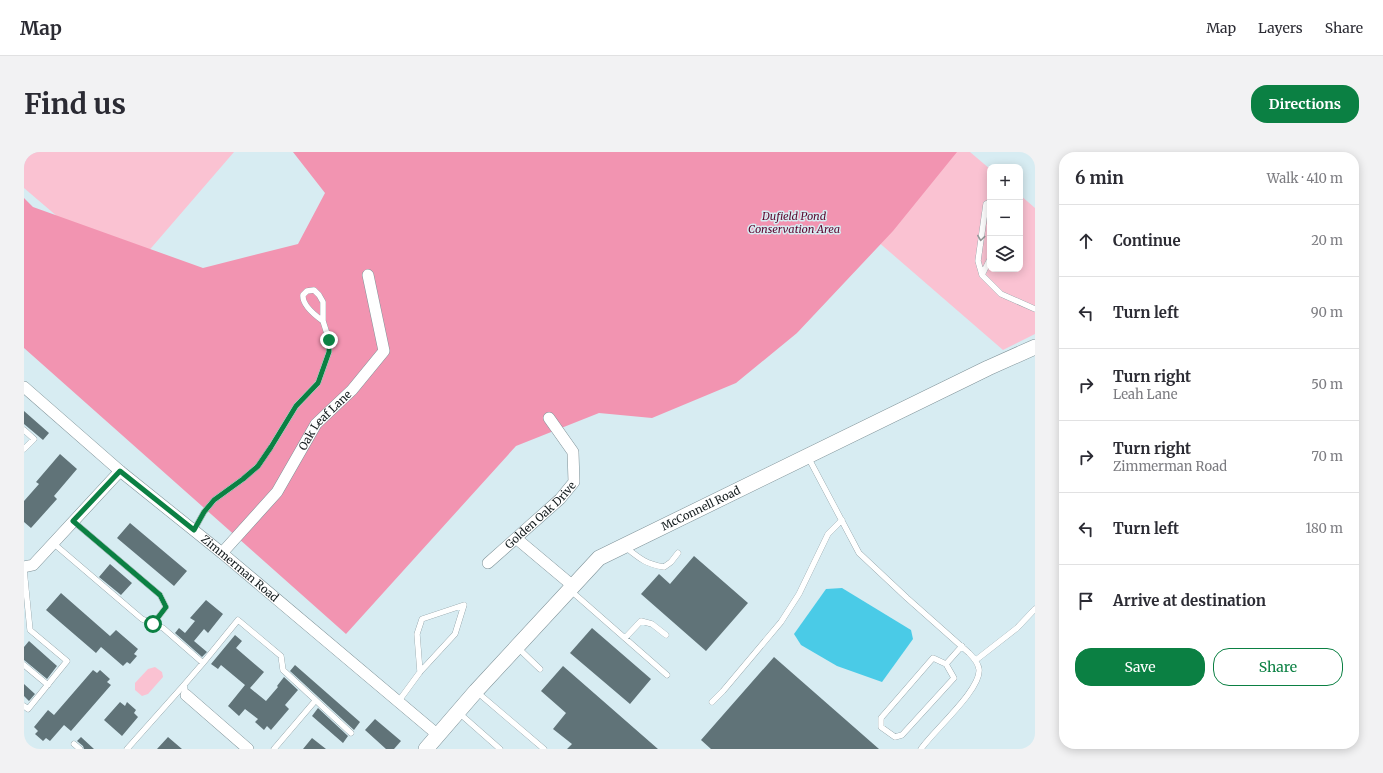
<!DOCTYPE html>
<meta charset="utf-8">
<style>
:root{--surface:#fff;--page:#f2f2f3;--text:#2b2b33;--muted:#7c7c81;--line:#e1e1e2;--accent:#0b8043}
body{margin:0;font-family:Merriweather,serif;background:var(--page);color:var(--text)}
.controls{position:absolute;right:12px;top:12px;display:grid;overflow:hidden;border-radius:8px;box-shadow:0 2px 10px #0003}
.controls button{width:36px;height:36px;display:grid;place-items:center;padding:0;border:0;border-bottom:1px solid var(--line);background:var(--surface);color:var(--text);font:20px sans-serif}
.stop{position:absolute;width:12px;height:12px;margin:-9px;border:3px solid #0b8043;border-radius:50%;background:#fff}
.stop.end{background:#0b8043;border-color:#fff;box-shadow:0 1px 4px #0008}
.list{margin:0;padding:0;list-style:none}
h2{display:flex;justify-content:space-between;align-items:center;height:52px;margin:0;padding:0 16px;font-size:17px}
h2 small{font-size:13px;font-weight:400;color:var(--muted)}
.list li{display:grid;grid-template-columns:26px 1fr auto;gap:12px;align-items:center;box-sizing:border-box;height:72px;padding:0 16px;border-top:1px solid var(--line)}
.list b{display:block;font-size:15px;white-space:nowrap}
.list p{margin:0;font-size:13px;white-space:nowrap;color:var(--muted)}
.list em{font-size:13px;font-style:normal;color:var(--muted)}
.actions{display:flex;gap:8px;padding:12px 16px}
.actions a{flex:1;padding:9px 0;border:1px solid var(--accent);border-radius:16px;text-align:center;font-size:14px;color:var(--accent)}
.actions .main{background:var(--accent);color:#fff}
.icon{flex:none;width:22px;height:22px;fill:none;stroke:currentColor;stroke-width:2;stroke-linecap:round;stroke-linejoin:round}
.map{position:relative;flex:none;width:1011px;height:597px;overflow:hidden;border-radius:16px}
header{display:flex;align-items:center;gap:24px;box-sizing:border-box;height:56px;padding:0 20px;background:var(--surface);border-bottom:1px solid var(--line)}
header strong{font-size:19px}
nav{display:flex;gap:22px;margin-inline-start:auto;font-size:14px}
.intro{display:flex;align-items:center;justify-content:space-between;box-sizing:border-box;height:96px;padding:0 24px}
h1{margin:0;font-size:28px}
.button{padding:10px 18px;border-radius:16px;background:var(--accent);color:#fff;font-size:14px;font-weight:700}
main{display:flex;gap:24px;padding:0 24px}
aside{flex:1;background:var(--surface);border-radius:16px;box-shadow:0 2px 10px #0003}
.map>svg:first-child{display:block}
.green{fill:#fac2d2}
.forest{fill:#f294b1}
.water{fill:#4acbe7}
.building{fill:#607378}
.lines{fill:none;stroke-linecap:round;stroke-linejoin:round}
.lane-casing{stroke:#7e9197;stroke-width:6}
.street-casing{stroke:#7e9197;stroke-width:12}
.secondary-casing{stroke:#7e9197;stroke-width:16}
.lane{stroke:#fff;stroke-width:5.5}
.street{stroke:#fff;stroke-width:11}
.secondary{stroke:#fff;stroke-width:15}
.oneway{stroke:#95999a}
.route{stroke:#0b8043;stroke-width:5}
.labels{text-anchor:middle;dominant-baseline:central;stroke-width:3;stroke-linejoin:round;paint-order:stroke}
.park-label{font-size:11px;font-style:italic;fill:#5c082f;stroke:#d7ecf2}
.street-label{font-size:11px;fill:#141c1e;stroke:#d7ecf2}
</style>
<header>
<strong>Map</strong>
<nav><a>Map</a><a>Layers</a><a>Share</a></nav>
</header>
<div class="intro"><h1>Find us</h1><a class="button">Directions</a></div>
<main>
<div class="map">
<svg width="1011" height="597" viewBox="0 0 1011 597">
<rect width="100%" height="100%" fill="#d7ecf2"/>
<path class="green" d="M0 0H210L103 124 0 36Z
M573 0H946L966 17V117H996V43L1011 56V182L979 198 852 88Z
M131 515 138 520 139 525 124 542 118 544 111 538V531L124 517Z"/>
<path class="forest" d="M269 0H933L869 79 773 181 712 231 628 266 575 261 492 294 322 482 0 196V46L9 55 179 116 274 92 301 41Z"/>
<path class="water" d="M818 436 887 478 889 487 858 530 813 514 777 493 770 482 802 437Z"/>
<path class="building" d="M0 259 25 281 19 288 0 272Z
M36 302 53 317 30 344 33 347 7 376 0 370V349L15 332 12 330Z
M106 371 163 419 150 434 93 386Z
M670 404 724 451 682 499 617 442 635 422 646 432Z
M86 412 108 431 97 443 75 425Z
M37 441 86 484 92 478 114 497 110 502 113 504 106 512 103 510 99 514 77 495 72 501 22 458Z
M182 448 199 462 184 481 180 477 170 489 183 500 178 505 151 481 155 476 161 481 171 469 166 466Z
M568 476 627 527 606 552 546 501Z
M211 483 218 489 212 496 240 520 226 536 242 549 254 535 253 534 260 525 274 538 261 553 265 557 247 578 243 574 240 578 231 570 234 567 221 557 215 564 204 554 221 533 197 513 194 517 187 512Z
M5 489 33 514 23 527 0 508V495Z
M750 505 855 597H687L677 588Z
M271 513 336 570 330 578 266 519Z
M539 514 634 597H543L548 592 529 577 542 561 517 539Z
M69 518 73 521 76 518 86 527 83 530 87 533 47 579 40 573 26 589 22 586 19 589 11 582 14 579 10 575 24 558 30 563Z
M0 532 11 542 5 549 0 544Z
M96 550 101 554 103 550 112 558 110 561 114 565 98 584 80 568Z
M294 556 324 584 319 591 288 564Z
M351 567 377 589 370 597H362L341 578Z
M57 585 70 597H60L59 594 53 589Z
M144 585 158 597H133Z
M288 586 302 597H279Z"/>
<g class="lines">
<defs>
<path id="lane" d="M966 50 962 52 954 109 958 123 977 142 1011 157
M958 123 966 107
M0 278 10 287 0 297
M784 305 835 401 883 446 945 501C949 505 954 510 955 517 958 537 909 579 897 597
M49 369 136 443 142 455 129 472
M170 378 180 360 190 348 219 327 234 314 247 295 272 254 294 231 305 200V188L299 169V150L295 143 290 138 283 139 279 143C278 153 292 164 299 169
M29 391 118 467 139 476 179 511 160 533 162 543
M600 394C615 406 621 412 640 415L647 410 654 401
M0 417 6 478 43 509 4 557 0 554
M546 438 643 523
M601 486 617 469 628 472 642 483
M493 495 516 517
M952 508 993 476 1011 457
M179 511 214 468 257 504 259 518 327 581
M922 512 930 526 878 583 871 585 857 575V566L909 506 922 512 938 494
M0 513 24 533
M453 540 520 597
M374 550 396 520 431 482 440 453 398 467 393 482 396 520
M688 550 699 539 757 470 775 442 804 382 818 368
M434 560 476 597
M50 592 56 597
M103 597 160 533
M250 597 291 549"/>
<g id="street">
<path id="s1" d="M0 235 96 319 198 401 414 583"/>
<path d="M493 387 549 434"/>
<path id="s2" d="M198 401 253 340 292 272 328 238 360 199 344 123"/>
<path id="s3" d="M464 411 536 347 550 330 549 300 525 266"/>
<path d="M0 415 9 413 96 319"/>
<path d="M162 543 224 597"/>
</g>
<g id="secondary">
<path id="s4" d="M402 597 452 539 575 406 964 216 1011 195"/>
</g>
</defs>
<use href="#lane" class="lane-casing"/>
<use href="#street" class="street-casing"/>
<use href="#secondary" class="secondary-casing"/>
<use href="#lane" class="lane"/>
<use href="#street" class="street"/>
<use href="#secondary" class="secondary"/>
</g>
<defs><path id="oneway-chevron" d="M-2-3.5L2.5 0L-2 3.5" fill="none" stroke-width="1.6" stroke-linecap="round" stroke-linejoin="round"/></defs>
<use class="oneway" href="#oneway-chevron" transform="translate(957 86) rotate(98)"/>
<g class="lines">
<path class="route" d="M129 472 142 455 136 443 49 369 96 319 170 378 180 360 190 348 219 327 234 314 247 295 272 254 294 231 305 200V188"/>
</g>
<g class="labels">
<g class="park-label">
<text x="770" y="64">Dufield Pond<tspan x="770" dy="13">Conservation Area</tspan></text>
</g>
<g class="street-label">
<text stroke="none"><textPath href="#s2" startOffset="169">Oak Leaf Lane</textPath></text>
<text stroke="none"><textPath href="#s4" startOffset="371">McConnell Road</textPath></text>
<text stroke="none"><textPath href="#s3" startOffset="71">Golden Oak Drive</textPath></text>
<text stroke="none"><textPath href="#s1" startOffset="282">Zimmerman Road</textPath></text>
</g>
</g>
</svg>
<div class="controls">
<button>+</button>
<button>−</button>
<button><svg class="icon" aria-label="layers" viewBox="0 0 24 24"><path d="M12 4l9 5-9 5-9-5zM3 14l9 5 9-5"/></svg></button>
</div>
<div class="stop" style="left:129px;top:472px"></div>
<div class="stop end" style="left:305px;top:188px"></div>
</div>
<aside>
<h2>6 min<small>Walk · 410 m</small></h2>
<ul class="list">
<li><svg class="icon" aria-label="ahead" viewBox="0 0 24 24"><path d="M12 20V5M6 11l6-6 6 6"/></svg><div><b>Continue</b></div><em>20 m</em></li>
<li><svg class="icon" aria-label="left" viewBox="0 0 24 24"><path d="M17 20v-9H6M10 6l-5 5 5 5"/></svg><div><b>Turn left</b></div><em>90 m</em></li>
<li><svg class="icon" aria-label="right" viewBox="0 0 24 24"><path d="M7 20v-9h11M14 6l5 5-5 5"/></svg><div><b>Turn right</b><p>Leah Lane</p></div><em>50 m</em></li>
<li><svg class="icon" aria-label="right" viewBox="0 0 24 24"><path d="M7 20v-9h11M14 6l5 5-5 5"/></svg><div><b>Turn right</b><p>Zimmerman Road</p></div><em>70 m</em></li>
<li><svg class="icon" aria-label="left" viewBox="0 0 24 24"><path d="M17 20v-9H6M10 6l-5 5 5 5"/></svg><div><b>Turn left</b></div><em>180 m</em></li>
<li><svg class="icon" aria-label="arrive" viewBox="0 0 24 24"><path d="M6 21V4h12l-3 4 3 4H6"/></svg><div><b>Arrive at destination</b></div></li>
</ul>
<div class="actions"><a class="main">Save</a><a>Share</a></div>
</aside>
</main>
